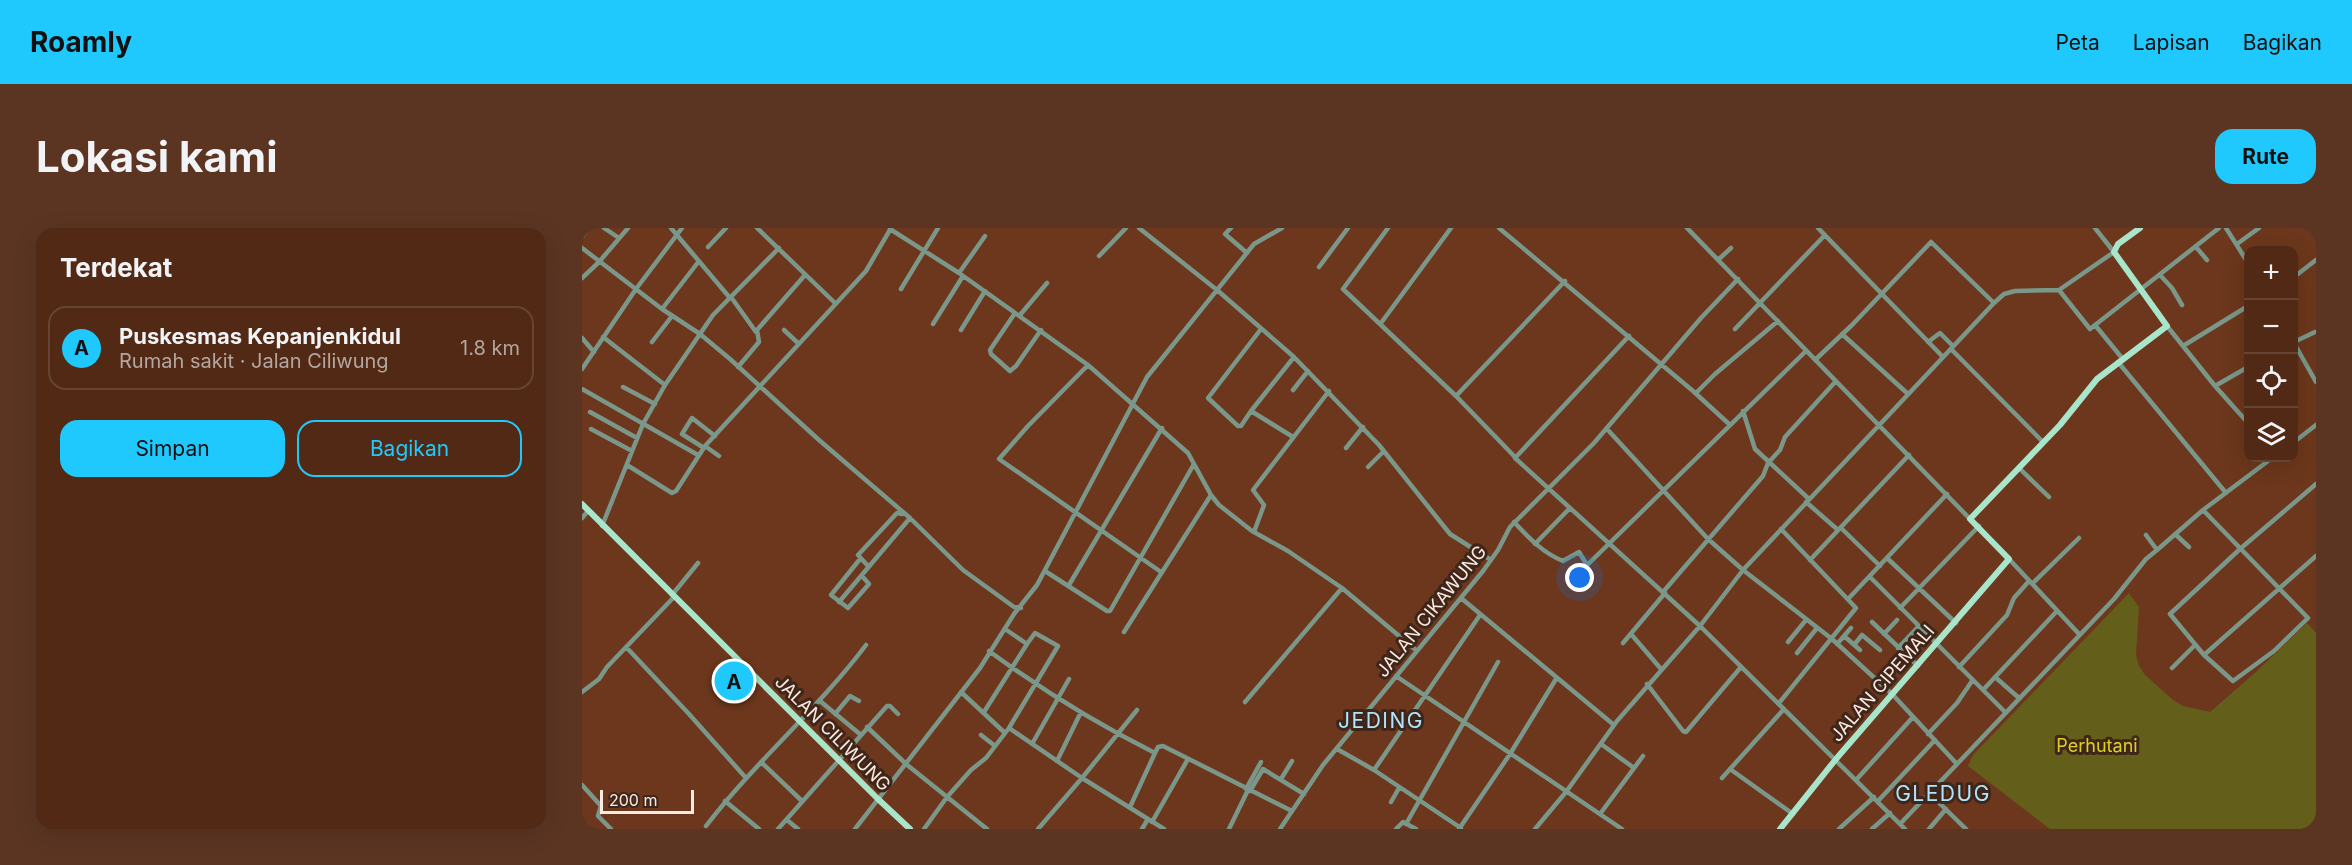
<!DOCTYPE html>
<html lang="id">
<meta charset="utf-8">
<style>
:root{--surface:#512915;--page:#5b3522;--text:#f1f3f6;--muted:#b4a6a0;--line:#674534;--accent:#20c9fd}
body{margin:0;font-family:Inter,sans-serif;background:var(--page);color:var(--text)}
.controls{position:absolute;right:18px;top:18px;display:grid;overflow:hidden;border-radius:12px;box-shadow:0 6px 24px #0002}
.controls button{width:54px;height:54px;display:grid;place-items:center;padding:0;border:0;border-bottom:2px solid var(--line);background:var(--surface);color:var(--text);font:30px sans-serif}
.scale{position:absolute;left:18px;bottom:15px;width:94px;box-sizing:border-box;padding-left:6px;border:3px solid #feeae1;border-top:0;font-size:16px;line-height:21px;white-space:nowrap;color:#feeae1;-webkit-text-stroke:4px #3f261b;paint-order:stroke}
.you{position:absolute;left:998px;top:350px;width:21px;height:21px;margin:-15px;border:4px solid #fff;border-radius:50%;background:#1a73e8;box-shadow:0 0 0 9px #1a73e833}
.badge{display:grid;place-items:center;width:39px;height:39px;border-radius:50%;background:var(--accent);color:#111;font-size:20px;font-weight:700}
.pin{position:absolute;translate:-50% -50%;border:3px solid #fff;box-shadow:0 2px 6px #0006}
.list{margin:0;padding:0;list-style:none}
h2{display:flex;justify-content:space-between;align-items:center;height:78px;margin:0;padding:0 24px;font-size:26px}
h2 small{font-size:20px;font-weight:400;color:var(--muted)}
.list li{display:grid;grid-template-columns:39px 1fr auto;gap:18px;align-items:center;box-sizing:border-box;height:84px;margin:0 12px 12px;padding:0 12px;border:2px solid var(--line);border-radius:18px}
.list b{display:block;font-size:22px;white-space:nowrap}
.list p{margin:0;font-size:20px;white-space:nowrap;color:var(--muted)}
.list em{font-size:20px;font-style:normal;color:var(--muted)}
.actions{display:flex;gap:12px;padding:18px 24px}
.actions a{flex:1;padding:14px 0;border:2px solid var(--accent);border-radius:18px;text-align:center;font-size:21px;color:var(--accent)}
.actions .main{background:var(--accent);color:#111}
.icon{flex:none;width:33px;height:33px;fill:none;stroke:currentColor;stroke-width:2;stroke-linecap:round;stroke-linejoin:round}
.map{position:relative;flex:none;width:1734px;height:601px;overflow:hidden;border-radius:18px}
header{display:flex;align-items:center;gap:36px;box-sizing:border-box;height:84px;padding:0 30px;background:var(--accent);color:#111}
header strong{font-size:28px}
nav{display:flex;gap:33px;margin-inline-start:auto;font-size:21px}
.intro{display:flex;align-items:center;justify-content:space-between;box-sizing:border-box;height:144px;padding:0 36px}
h1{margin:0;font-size:42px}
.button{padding:15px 27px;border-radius:18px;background:var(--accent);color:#111;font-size:21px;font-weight:700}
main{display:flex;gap:36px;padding:0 36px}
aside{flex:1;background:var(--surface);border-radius:18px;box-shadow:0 6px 24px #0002}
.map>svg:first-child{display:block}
.green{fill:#635f1b}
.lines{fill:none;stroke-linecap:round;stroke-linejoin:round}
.minor{stroke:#7a978a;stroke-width:4.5}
.major{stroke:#a8e5ca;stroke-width:6}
.labels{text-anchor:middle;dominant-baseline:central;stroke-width:6;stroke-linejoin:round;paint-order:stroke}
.street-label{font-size:18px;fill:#feeae1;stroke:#3f261b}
.park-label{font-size:18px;fill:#dcd222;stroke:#3f261b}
.quarter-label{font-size:21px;letter-spacing:1.5px;fill:#b2e5fb;stroke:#3f261b}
</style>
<header>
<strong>Roamly</strong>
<nav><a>Peta</a><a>Lapisan</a><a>Bagikan</a></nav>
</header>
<div class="intro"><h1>Lokasi kami</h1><a class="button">Rute</a></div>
<main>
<aside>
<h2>Terdekat<small></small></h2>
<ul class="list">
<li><span class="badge">A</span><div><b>Puskesmas Kepanjenkidul</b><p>Rumah sakit · Jalan Ciliwung</p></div><em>1.8 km</em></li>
</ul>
<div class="actions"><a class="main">Simpan</a><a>Bagikan</a></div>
</aside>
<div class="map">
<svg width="1734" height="601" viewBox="0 0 1734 601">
<rect width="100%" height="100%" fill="#6c371c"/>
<path class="green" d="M1547 365 1557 379 1554 427 1557 438 1563 447 1591 472 1601 478 1628 484 1675 443 1725 395 1734 405V601H1468L1386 538 1391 527Z"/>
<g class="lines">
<path class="minor" d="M22 0 37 10
M89 0 148 70
M175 0 253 75
M557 0 635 62 712 129 797 217 868 306 909 332
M649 0 643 6 665 25
M806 0 761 61 874 168 933 229
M917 0 1111 163 1147 196
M1105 0 1388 291
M1236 0 1361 129
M1644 0 1666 35
M308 1 377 45 506 137 606 225 629 267 637 277 670 303 706 323 760 360 835 423
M0 9 6 0
M1655 16 1677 0
M126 19 144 0
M1614 19 1625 32
M0 20 80 81 118 106 148 131 237 212 328 290 381 342 432 379 439 380
M517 28 544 0
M1137 31 1149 20
M737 39 766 0
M377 45 403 8
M1578 47 1590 60 1600 77
M1712 49 1734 32
M0 50 17 34 46 0
M319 61 356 0
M1477 62 1508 101 1637 0
M149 69 174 104
M80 81 117 33
M433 85 408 122 409 126 428 143 434 138 459 102
M438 87 465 55
M799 95 869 0
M351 96 381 48
M1513 97 1540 130
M1585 98 1633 158 1666 195
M1153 101 1243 7
M202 102 217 116
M379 102 403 63
M1260 106 1326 166
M1047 108 933 230 1118 398 1323 601
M21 109 83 157
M0 110 12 124
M70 114 90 88
M1346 114 1358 105 1371 118
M1712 114 1733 104
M1712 115 1734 154
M1601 118 1666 78
M1369 121 1461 214
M1233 132 1270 97 1349 14 1412 75
M1536 134 1644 265
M506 137 446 198 417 231 579 344
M156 139 177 114 175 102 223 47
M0 141 54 61 100 0
M1633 158 1666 139
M41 159 73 176
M0 161 116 227
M711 162 726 143
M1114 165 1133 146 1196 93
M874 168 983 53
M669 183 659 198H656L626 170 679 101
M1161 183 1173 221 1227 271
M8 184 55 210
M9 201 50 223
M1025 201 1126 311 1161 342 1250 411 1311 467 1374 535
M711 209 669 183 712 129
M1712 214 1734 197
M123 218 137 228
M122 220 100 206 110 190 133 208
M764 220 781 199
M45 237 90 265 94 263 123 218 284 43 309 0
M786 239 802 223
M1437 240 1467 269
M1224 274 1256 302
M1621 282 1726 390 1692 423 1651 453 1622 427 1588 386 1658 321 1734 256
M0 290 6 283
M932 294C947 310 961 325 981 333L997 324 1005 337
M20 298 61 196 83 157 131 87 197 20
M1259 300 1298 338
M672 304 682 277 671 262 747 163
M1593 306 1607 319
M1564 307 1575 322
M953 316 988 280
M1305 330 1374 395
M278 331 249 367 266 380 287 356 280 348
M1427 331 1497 406
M1228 332 1327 227
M286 338 276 327 315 285 320 286
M463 343 525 383H528L612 236
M996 346 1224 123
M1288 349 1423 484
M1450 356 1497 310
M487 357 580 200
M1081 364 1181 248 1186 235 1198 222 1203 209 1254 153
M90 367 116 335
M879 370 1032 497
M1267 370 1365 266
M257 374 328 290
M1318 380 1397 298
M1290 394 1336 438
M542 404 629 267
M1049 406 1079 441
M1302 406 1315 392
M1262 408 1278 422
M1206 414 1224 392
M1041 415 1083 365
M1255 416 1269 400
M1272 417 1280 407 1298 422
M45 420 107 486 164 550
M1316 420 1336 399
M407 423C460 462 515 496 573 525L576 519 581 518 710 583
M1215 425 1235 400
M1622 427 1734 328
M1377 439 1425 387 1432 370 1447 353
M1590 440 1613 417
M814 448 1040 601
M1413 449 1437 470
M1065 456 1101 503 1104 504 1159 439
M1401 462 1475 383
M0 464 17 451 25 439 92 369
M379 464 423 505
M238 473 279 507
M663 474 760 360
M1197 475 1274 380 1199 301
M402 484 445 416 423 401
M253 486 268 468 277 473
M285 499 324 536 405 601
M427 500 500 550 555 482
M1346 506 1375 475 1390 453
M399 507 413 518
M450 516 487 451
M1019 516 1052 540
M755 521 792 542 879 600
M475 533 499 484
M179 534 220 573
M1148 541 1211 586
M792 542 898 387
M1140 550 1202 481
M699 551 710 533
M1274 552 1331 489
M0 557 19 578 16 588 29 601
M664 561 679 534
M668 563 681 541 722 566
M1347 565 1384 601
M143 573 177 601
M1296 573 1353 512
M809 574 817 560
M548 579 573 525
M1018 586 1061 528
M205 592 216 601
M570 594 606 531
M824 596 916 434
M1318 596 1532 371 1564 331 1575 322 1621 282 1690 230
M124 598C173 534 235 482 284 417
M196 601 305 478H308L316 486
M273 601 398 440 432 386 455 357 565 149 672 16 700 0
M342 601 365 569 389 542 404 530 427 500 476 418 453 405 445 416
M456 601 500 550 582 601
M560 601 566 591
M647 601 666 562
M698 601 741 537 901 343 916 322 928 299 1012 215 1119 90 1156 51
M814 601 821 594 834 601
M877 601 928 526 974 451
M953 601 984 564 1035 493 1118 398 1161 342 1412 75 1422 66 1433 63 1477 62 1532 24 1513 0
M1257 601 1292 569
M1290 601 1308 585
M1347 601 1364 581"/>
<path class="major" d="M0 276 296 571 328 601
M1198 601 1254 531 1427 331 1388 291 1478 197 1515 151 1585 98 1532 24 1536 16 1558 0"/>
</g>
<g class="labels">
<g class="street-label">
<text transform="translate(849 383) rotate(-51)">JALAN CIKAWUNG</text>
<text transform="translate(1300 455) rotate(-49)">JALAN CIPEMALI</text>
<text transform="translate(251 505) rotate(45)">JALAN CILIWUNG</text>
</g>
<g class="park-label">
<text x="1515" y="517">Perhutani</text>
</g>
<g class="quarter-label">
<text x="799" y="492">JEDING</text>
<text x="1361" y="565">GLEDUG</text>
</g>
</g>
</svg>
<div class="controls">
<button>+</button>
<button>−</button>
<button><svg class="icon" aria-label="locate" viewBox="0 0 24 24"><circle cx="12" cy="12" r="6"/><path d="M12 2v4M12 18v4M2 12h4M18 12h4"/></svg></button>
<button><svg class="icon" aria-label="layers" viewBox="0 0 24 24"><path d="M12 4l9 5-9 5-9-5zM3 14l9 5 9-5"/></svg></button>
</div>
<div class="scale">200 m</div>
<div class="you"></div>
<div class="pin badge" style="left:152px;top:453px">A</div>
</div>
</main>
